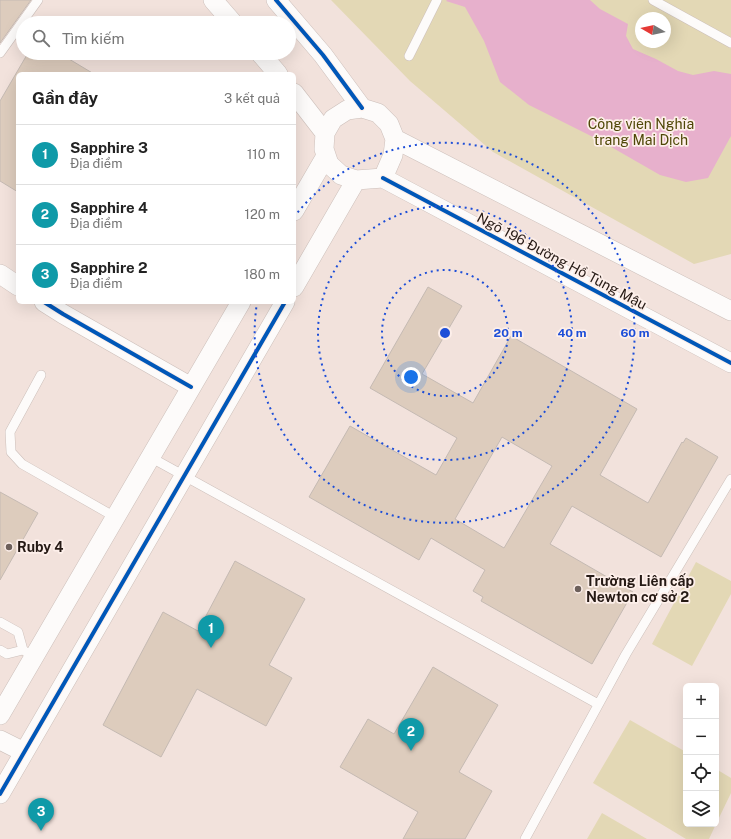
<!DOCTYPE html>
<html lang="vi">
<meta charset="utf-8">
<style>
:root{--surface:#fff;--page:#f6f6f6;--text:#222;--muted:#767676;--line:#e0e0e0;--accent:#ea580c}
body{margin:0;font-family:"Public Sans",sans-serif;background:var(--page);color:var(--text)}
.controls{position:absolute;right:12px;bottom:12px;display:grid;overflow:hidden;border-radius:6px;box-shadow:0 4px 16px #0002}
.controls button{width:36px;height:36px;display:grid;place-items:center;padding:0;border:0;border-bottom:1px solid var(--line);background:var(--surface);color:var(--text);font:20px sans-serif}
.compass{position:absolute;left:635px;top:12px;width:36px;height:36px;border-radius:50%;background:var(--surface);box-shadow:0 4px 16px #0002;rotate:279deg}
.you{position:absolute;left:411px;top:377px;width:14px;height:14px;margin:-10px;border:3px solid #fff;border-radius:50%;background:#1a73e8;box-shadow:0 0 0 6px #1a73e833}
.badge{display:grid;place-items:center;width:26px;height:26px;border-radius:50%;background:var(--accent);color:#fff;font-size:13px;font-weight:700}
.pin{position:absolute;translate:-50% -33px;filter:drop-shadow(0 1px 2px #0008)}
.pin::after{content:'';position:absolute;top:21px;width:14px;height:12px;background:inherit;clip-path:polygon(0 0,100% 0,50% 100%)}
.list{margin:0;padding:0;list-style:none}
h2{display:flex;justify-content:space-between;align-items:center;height:52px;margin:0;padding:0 16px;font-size:17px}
h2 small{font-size:13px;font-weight:400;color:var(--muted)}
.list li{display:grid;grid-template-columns:26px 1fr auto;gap:12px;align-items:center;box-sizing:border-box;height:60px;padding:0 16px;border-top:1px solid var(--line)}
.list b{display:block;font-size:15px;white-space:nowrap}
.list p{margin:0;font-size:13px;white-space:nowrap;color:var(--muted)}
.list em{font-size:13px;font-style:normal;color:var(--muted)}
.icon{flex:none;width:22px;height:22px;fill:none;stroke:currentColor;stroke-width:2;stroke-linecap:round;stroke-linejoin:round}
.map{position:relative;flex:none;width:731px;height:839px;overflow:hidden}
.search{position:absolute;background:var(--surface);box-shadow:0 4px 16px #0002;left:16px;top:16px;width:280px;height:44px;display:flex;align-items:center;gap:10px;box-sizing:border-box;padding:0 14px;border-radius:22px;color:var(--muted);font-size:15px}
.panel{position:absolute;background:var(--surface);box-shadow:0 4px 16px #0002;left:16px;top:72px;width:280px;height:232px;border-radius:6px}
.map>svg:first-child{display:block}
.green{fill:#e3d8b5;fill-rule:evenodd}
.water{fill:#e7b0cc}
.building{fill:#ddccbd;stroke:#c5bab3;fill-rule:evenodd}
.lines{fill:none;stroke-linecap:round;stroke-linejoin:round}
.service-casing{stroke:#ccbfba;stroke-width:10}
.minor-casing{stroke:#ccbfba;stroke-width:20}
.service{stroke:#fdfbfa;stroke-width:9}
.minor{stroke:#fdfbfa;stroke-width:19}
.cycleway-casing{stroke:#fdefea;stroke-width:6}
.cycleway{stroke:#0057b8;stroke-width:4}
.ring{fill:none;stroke:#1d4ed8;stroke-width:2;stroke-dasharray:2 4}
.poi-dot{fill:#6d605b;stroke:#fdefea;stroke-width:1.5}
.labels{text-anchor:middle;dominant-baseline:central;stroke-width:3.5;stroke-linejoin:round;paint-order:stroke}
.park-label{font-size:14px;fill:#4f4707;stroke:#fdefea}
.street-label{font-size:14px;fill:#261a15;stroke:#fdefea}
.poi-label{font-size:14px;font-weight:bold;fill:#261a15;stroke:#fdefea;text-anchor:start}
.centre{fill:#1d4ed8;stroke:#fdefea;stroke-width:2}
.ring-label{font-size:12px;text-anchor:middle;font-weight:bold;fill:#1d4ed8;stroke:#fdefea;stroke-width:3.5;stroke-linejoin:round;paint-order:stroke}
</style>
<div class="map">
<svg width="731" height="839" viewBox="0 0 731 839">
<rect width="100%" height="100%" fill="#f2e2dc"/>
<path class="green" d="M331 0H731V254L694 264 493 152 410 81ZM641 18H665V42H641Z
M696 562 731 581V594L692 666 652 644Z
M630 720 686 752V824H716L709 839H686L593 783Z
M716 769 731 778V793L716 824Z
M602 813 647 839H587Z"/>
<path class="water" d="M447 0H590L600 9 628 24 626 36 633 49 656 59 678 71 693 75 714 71 731 74V136L708 178 686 182 660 175 599 140 529 105 500 82 484 41 465 7 446 1Z"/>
<path class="building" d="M0 0H31L0 43Z
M28 53H59L94 74H18V192L0 181V101Z
M428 287 462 306 422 374 473 403 511 336 637 409 600 475 648 503 682 442 683 443 686 438 718 457 661 557 572 506 550 544 633 592 592 664 481 601 483 597 473 591 485 570 431 538 419 560 309 497 350 426 436 475 457 438 370 388ZM502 437 552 466 504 548 455 519Z
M0 492 38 513 0 580Z
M235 561 305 599 269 665 292 678 266 726 197 689 161 757 103 725 163 612 198 631Z
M433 667 498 705 459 772 492 791 465 839H403L418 812 340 767 368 719 394 734Z"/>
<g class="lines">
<defs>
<path id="service" d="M653 0 731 43
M0 53 38 0
M409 56 437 0
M41 375 10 432 11 452 22 464 115 517
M150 457 598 704
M0 622 18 632 23 650 34 657
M0 650 7 654 23 650
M525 839 626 654 731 479"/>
<path id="minor" d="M213 0 233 23
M276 0 323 55 362 108
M260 53 278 74
M294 93 325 133
M362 108 378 113 389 124 395 139 393 155 383 178 356 180 341 175 329 164 324 149 325 133 333 119 347 110Z
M395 139 731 311
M383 178 731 363
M294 211 326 156
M0 274 18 286
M294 287 356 180
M44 302 63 314 191 387
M0 715 241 302
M0 740 24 752
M0 794 285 302"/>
</defs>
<use href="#service" class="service-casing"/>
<use href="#minor" class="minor-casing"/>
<use href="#service" class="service"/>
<use href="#minor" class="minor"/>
<defs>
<path id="cycleway" d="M276 0 323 55 362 108
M383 178 731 363
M44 302 63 314 191 387
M0 794 285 302"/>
</defs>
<use href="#cycleway" class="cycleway-casing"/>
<use href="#cycleway" class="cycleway"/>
</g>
<g class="ring">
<circle cx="445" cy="333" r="63"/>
<circle cx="445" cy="333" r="127"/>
<path d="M294 217A190 190 0 1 1 257 303"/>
</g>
<g class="poi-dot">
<circle cx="9" cy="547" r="4"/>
<circle cx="578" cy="589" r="4"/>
</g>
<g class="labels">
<g class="park-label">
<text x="641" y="124">Công viên Nghĩa<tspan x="641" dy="16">trang Mai Dịch</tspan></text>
</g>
<g class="street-label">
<text transform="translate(562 261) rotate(28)">Ngõ 196 Đường Hồ Tùng Mậu</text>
</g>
<g class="poi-label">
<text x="17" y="547">Ruby 4</text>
<text x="586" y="581">Trường Liên cấp<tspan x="586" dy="16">Newton cơ sở 2</tspan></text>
</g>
</g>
<circle cx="445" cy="333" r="6" class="centre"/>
<g class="ring-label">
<text x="508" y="337">20 m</text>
<text x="572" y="337">40 m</text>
<text x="635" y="337">60 m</text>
</g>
</svg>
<div class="controls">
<button>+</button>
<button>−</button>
<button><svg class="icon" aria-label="locate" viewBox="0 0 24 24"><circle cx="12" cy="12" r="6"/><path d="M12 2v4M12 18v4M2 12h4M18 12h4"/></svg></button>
<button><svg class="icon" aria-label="layers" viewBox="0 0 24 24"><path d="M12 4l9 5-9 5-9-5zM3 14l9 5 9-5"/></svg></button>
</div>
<svg class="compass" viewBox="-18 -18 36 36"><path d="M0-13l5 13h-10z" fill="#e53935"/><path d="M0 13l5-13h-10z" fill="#767676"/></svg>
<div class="you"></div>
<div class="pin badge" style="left:211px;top:648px;background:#0f9aa8">1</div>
<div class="pin badge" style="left:411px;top:751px;background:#0f9aa8">2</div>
<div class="pin badge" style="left:41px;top:831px;background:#0f9aa8">3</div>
<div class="search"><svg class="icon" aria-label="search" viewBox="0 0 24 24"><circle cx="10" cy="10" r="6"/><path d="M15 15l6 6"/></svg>Tìm kiếm</div>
<section class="panel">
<h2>Gần đây<small>3 kết quả</small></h2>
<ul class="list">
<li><span class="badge" style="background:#0f9aa8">1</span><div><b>Sapphire 3</b><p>Địa điểm</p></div><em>110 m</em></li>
<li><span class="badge" style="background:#0f9aa8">2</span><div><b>Sapphire 4</b><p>Địa điểm</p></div><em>120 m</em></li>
<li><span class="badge" style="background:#0f9aa8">3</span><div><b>Sapphire 2</b><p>Địa điểm</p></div><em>180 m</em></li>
</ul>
</section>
</div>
